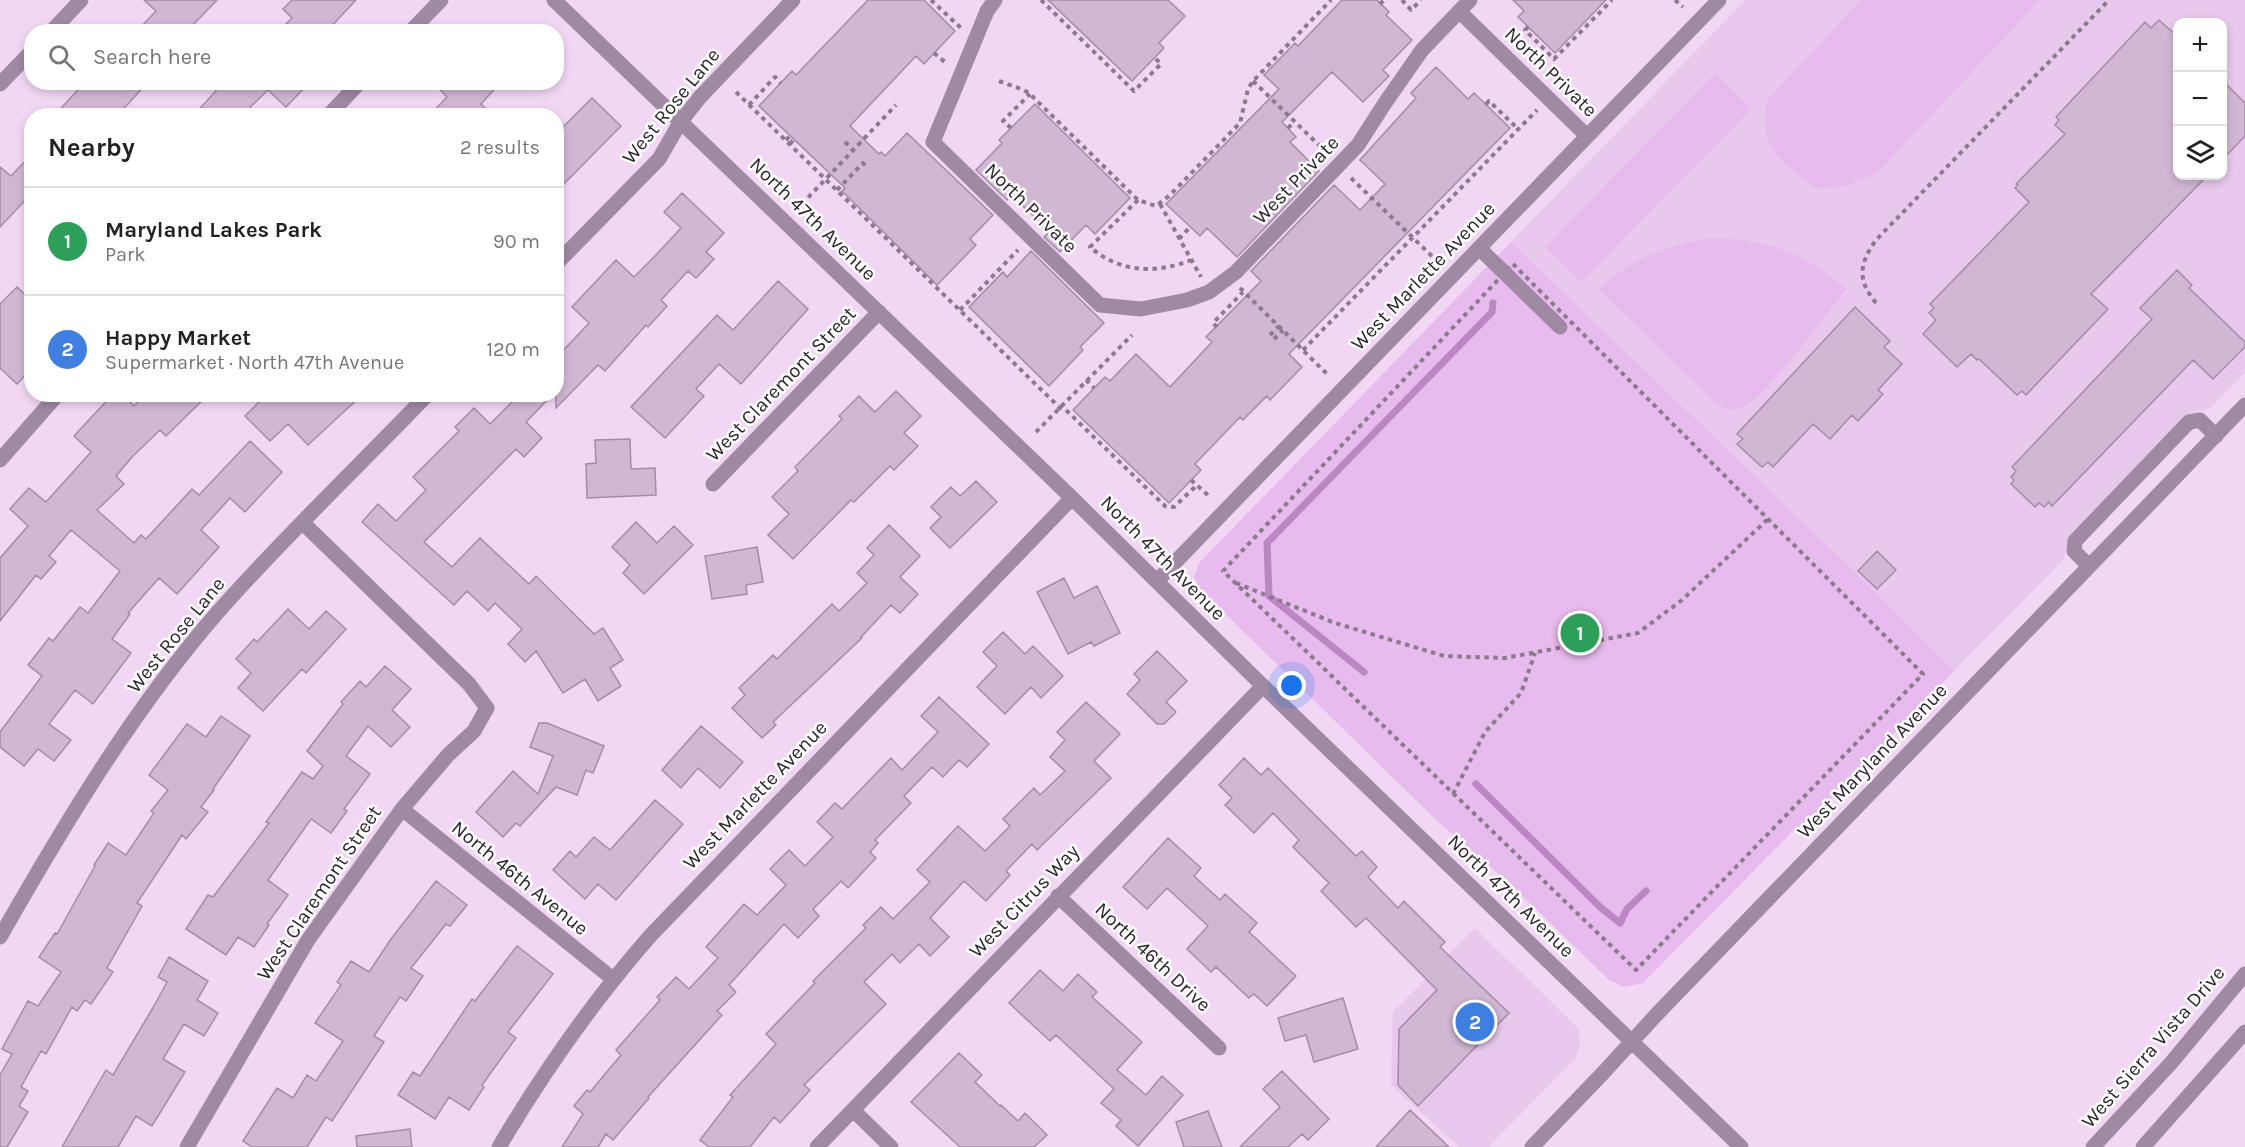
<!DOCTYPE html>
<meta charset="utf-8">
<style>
:root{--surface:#fff;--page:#f2f2f2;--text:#222;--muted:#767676;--line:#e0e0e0;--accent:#ea580c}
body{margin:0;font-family:Karla,sans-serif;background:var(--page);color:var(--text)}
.controls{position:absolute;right:18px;top:18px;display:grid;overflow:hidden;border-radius:12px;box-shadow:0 3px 9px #0003}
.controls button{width:54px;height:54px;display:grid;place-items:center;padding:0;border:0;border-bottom:2px solid var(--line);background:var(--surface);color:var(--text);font:30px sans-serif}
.you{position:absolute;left:1292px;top:686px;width:21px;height:21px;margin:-15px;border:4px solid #fff;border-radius:50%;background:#1a73e8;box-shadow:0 0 0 9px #1a73e833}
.badge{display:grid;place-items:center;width:39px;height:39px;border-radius:50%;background:var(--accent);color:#fff;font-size:20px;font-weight:700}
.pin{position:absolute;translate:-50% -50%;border:3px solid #fff;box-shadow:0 2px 6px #0006}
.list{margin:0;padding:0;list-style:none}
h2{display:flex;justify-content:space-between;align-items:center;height:78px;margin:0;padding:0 24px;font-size:26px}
h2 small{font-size:20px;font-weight:400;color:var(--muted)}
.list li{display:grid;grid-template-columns:39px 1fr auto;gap:18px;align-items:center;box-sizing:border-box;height:108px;padding:0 24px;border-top:2px solid var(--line)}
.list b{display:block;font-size:22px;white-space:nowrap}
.list p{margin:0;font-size:20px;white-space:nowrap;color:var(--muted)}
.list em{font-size:20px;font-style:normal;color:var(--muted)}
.icon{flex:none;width:33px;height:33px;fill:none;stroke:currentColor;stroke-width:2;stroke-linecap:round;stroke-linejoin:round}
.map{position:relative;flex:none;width:2245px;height:1147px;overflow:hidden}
.search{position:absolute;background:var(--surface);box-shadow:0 3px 9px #0003;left:24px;top:24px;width:540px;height:66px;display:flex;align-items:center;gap:15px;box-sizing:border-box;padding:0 21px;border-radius:24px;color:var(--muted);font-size:22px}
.panel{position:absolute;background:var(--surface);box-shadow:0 3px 9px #0003;left:24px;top:108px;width:540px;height:294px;border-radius:24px}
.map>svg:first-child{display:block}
.built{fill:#e8c8ec;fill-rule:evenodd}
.green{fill:#e7bbed}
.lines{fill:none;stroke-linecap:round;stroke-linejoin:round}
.stream{stroke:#bb87c3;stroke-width:7}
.building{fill:#d1b7d4;stroke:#a48ba7;stroke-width:1.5}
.path{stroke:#8b798c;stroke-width:4;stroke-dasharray:4.5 4.5;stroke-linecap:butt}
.minor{stroke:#a089a3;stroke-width:15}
.labels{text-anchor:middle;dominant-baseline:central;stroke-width:5;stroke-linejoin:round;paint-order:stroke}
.street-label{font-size:20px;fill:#2e242f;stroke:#fff}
</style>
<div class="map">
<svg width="2245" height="1147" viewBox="0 0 2245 1147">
<rect width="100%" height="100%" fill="#f2d7f5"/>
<path class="built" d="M1745 0H2245V372L2210 408 2188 414 2068 538 2064 559 1954 671 1857 574 1511 242ZM2178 22H2222V176H2178Z
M1475 928 1574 1024 1579 1031 1580 1046 1576 1057 1489 1147H1459L1391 1085 1393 1012Z"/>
<path class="green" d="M1861 0H2040L1877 173 1846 186 1816 189C1782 161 1758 149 1767 100Z
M1715 73 1751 109 1581 282 1545 247Z
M1716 238C1771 241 1805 253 1846 289 1829 311 1761 404 1739 409 1729 411 1721 407 1713 401L1599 289C1631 258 1673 242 1716 238Z
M1511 242 1857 574 1954 671 1822 809 1792 832 1643 983 1624 987 1609 980 1510 884 1436 820 1200 589 1194 577 1199 563Z"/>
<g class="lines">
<path class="stream" d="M1364 672 1269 596 1267 543 1492 312 1493 303
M1476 784 1600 907 1620 923 1627 909 1646 891"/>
</g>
<path class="building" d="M144 0H217L186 32H136L156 11Z
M292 0H356L326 32H278L292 18 283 9Z
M868 0H924L955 31 924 64 916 56 850 126 879 154 881 152 885 156 907 133 993 215 970 239 976 245 937 285 842 191 845 188 759 106 792 71 796 75Z
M1048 0H1168L1185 16 1159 43 1164 48 1132 81Z
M1342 0H1377L1389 12 1386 15 1412 40 1383 70 1389 76 1363 102 1332 72 1282 122 1296 137 1290 142 1319 171 1237 257 1207 228 1200 236 1166 204 1279 89 1264 75 1295 43 1298 46Z
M1513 0H1606L1555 53 1518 17 1524 11Z
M2159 20 2178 37V176H2207L2091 294 2108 309 2026 395 2022 391 2017 395 1979 359 1977 360 1971 354 1957 367 1923 334 1936 320 1929 313 1934 308 1930 304 2029 202 2015 188 2018 185 2016 184 2065 134 2055 125 2059 120 2056 117 2145 22 2151 28Z
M1436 67 1468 99 1474 93 1510 128 1289 354 1302 367 1270 400 1267 396 1243 420 1240 417 1195 464 1201 470 1169 503 1073 410 1105 377 1110 381 1136 354 1170 387 1212 342 1206 337 1261 281 1251 271 1334 185 1360 210 1385 184 1360 160 1416 98 1411 93Z
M2223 81 2245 103V136L2223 159Z
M85 82H148L117 116H54Z
M224 82H310L286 107 268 90 241 116H193Z
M433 82H501L481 104 493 116H429L447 97Z
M592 98 621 126 556 192V134Z
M1035 104 1130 198 1095 234 1086 225 1060 252 1044 237 1049 232 1039 221 1011 195 1007 200 976 170 1002 143 999 140Z
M32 154V193L0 227V167L11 176Z
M682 193 724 233 706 252 714 259 696 278 688 271 661 300 667 306 648 327 646 325 605 371 598 365 556 408V358L589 323 572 307 616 260 634 277 655 256 681 228 664 212Z
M1031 251 1104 323 1080 347 1083 350 1049 386 969 307 1003 272 1007 277Z
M2177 270 2192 285 2189 288 2245 342V347L2213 379 2193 360 2052 506 2049 502 2044 507 2039 503 2035 507 2011 484 2014 480 2011 477 2016 471 2012 467 2152 319 2140 308Z
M778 281 808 309 741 384 719 364 696 389 704 396 665 438 631 407 717 315 733 330Z
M17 287 32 301V368L17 384 0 368V304Z
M1855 307 1890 341 1884 347 1902 364 1878 390 1883 394 1858 421 1852 415 1830 439 1813 424 1773 467 1768 462 1762 467 1737 444 1743 439 1737 434Z
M896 391 921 416 904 433 918 446 894 470 890 466 854 502 851 500 793 559 768 535 789 514 772 497 798 471 795 467 842 419 839 416 859 396 875 412Z
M113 394H122L134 406 146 394H209L166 436 160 430 132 457 116 476 124 484 97 510 134 543 141 535 146 539 192 489 199 495 250 441 282 472 245 512 230 498 201 530 219 547 177 594 159 578 128 613 130 614 112 639 131 653 93 704 75 690 49 724 71 740 54 761 38 749 24 766 0 747V732L42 676 28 665 49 638 53 641 80 607 88 613 120 571 71 530 49 556 56 562 41 579 36 575 0 621V558L28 526 10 509 29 488 46 502 91 452 74 436Z
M267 394H363L308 445 288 424 270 441 245 416Z
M520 394H553L526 422 542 438 524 457 516 449 424 542 452 567 480 538 529 584 536 576 594 634 603 628 623 660 610 668 621 686 598 701 585 679 563 693 536 651 525 662 508 644 522 629 495 603 488 611 467 591 454 605 362 522 378 504 396 521 426 490 413 477 459 431 455 427 474 408 490 424Z
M630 439 631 469 655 468 656 495 587 498 586 464 596 463 595 440Z
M976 481 997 502 950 548 930 528 941 517 931 507 951 487 960 496Z
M636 522 657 543 674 526 693 545 644 594 623 573 630 565 612 547Z
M889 525 920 556 900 577 918 594 900 613 891 605 861 637 862 638 773 722 776 725 762 738 732 708 745 695 739 688 773 655 777 659 832 604 839 611 867 583 857 573 874 555 867 548Z
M757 547 763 582 746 585 747 594 712 599 705 556Z
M1877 551 1896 570 1877 589 1858 571Z
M1064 578 1074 598 1097 586 1120 633 1094 646 1091 642 1068 654 1037 592Z
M288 609 309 629 326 611 346 629 306 673 302 669 263 711 238 688 251 673 236 659 254 639 257 642Z
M1003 632 1025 654 1033 646 1063 676 1041 698 1031 687 1005 714 977 687 997 666 983 652Z
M1157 651 1187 681 1166 702 1176 712 1164 724H1157L1127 694 1140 680 1134 674Z
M385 666 411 689 392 710 410 727 391 747 368 726 346 756 370 774 344 809 347 811 331 833 311 819 268 880 288 895 267 924 269 925 254 947 238 937 226 955 186 929 208 895 213 897 269 823 266 822 302 772 313 779 323 766 307 751 343 704 341 702 360 681 366 687Z
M939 697 989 744 967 767 959 760 943 777 932 767 904 796 911 803 875 840 878 843 870 852 876 858 848 888 841 881 813 909 819 916 798 938 784 924 729 985 736 992 717 1011 722 1015 648 1097 649 1098 613 1140 606 1134 598 1147H562L583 1114 574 1106 587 1090 590 1092 621 1055 616 1050 660 1000 657 997 676 977 689 989 718 958 706 947 744 904 757 915 786 885 770 869 789 850 805 866 833 837 817 822 835 803 842 809 891 758 902 770 938 732 921 716Z
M1086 702 1120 734 1094 761 1111 778 1037 850 1032 844 1006 871 1010 875 986 901 964 881 930 918 949 937 930 956 919 944 900 963 892 954 864 982 886 1004 804 1085 810 1090 780 1123 774 1117 750 1147H709L700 1140 733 1097 730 1095 776 1044 766 1034 815 983 813 981 866 928 863 925 881 907 893 919 930 882 917 870 958 826 985 851 1010 826 1003 819 1034 788 1040 795 1065 771 1050 757 1065 740 1057 732Z
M221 716 250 736 213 789 214 790 201 807 208 812 186 839 182 835 137 903 142 906 107 968 113 972 91 1004 85 1000 77 1011 72 1007 46 1054 41 1051 21 1087 28 1091 19 1106 28 1112 7 1147H0V1075L12 1054 2 1049 28 1001 38 1006 61 972 39 957 55 933 57 934 95 866 94 865 108 843 126 855 154 813 151 811 168 790 149 775 187 724 206 737Z
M539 723H547L604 746 593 773 586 770 577 795 556 787 520 826 516 823 503 837 476 812 513 771 538 794 553 756 530 747Z
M701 726 743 762 720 788 698 768 681 788 662 770Z
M1244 758 1261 775 1268 768 1356 856 1362 851 1377 867 1368 877 1398 908 1404 901 1445 942 1440 947 1509 1013 1418 1106 1398 1085 1399 1029 1437 990 1366 918 1356 927 1321 891 1329 883 1293 847 1299 840 1273 813 1254 833 1225 805 1232 798 1219 785Z
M655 800 683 824 616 900 598 884 585 899 553 870 570 851 576 857 594 837 610 850Z
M1168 838 1201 868 1194 876 1220 900 1225 894 1257 923 1249 932 1296 976 1267 1006 1254 994 1249 998 1216 967 1211 972 1187 949 1208 926 1167 888 1147 909 1123 887Z
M436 881 467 905 450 926 446 924 411 968 423 976 406 1001 400 997 374 1036 384 1042 332 1121 326 1117 307 1147H252L243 1141 277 1088 293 1098 307 1075 316 1081 343 1041 315 1023 341 985 337 982 351 961 369 972 391 939Z
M517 946 553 974 508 1032 516 1038 482 1085 484 1087 469 1110 449 1097 435 1119 398 1095 413 1072 420 1076 472 999 475 1001Z
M169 957 208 981 197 1000 218 1013 204 1036 184 1024 163 1059 185 1072 152 1126 136 1116 118 1147H62L106 1070 113 1075 154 1006 167 982 158 977Z
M1040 970 1063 991 1078 974 1097 992 1092 997 1142 1042 1117 1070 1146 1095 1162 1076 1183 1095 1138 1146 1116 1126 1121 1120 1101 1103 1114 1089 1056 1035 1050 1041 1009 1003Z
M1343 998 1358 1049 1314 1062 1306 1035 1285 1041 1278 1018Z
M959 1053 982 1075 975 1082 1000 1106 1001 1105 1018 1121 1025 1113 1047 1135 1034 1147H960L911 1102Z
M1282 1071 1329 1119 1308 1140 1302 1134 1288 1147H1240L1280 1107 1263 1089Z
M1410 1110 1449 1147H1376Z
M1208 1111 1222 1147H1184L1176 1122Z
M410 1129 412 1147H357L356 1136Z"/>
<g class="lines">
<path class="path" d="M931 0 961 28
M1041 0 1134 91 1161 64 1155 58
M1402 0 1411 10 1421 0
M1675 0 1683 7
M1380 4 1384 0
M1528 27 1525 30 1554 59 1612 0
M934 53 946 63
M999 81 1024 90 1030 94 1138 200 1156 206 1170 195 1240 123 1248 89 1253 81 1331 0
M1253 81 1327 153
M736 92 1060 408 1066 410 1165 506 1174 507 1197 485
M1486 104 1489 101 1518 129
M749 105 775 77 781 83
M1011 128 1003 121 1030 94
M1288 128 1294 122
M786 140 790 136
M845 142 853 150
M790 144 794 139
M1351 178 1437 261
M837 190 863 163 866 167
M1138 200 1090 247C1120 273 1156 274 1191 260
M802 204 896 105
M1160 204 1201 277
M1179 239 1190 227
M1513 264 1923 674 1636 970 1223 571Z
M1240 288 1327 374
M1876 303C1857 280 1859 264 1876 240L2109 0
M960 310 1018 250
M1217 327 1213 323 1243 292
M1270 335 1279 326
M1274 339 1283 330
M1303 350 1537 110
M1086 380 1094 388
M1036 432 1132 335
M1191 480 1209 496
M1236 583 1335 623 1444 656 1505 658 1638 633 1682 600 1768 519
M1453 794 1485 732 1521 693 1535 653"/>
<path class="minor" d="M554 0 1072 498 1263 686 1741 1147
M995 0 987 11 933 142 1100 305 1141 309 1187 300 1209 292 1236 272 1358 145 1385 103 1422 50 1470 0
M1459 11 1587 136
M51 32 81 0
M410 32 441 0
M0 84 32 51
M328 116 360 82
M1479 248 1560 327
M556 264 659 159 681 121 700 97 793 0
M0 460 58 394
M713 484 879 312
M2089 566 2074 551 2075 541 2189 422 2200 420 2216 436
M1157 581 1719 0
M402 809 613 979
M1058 896 1219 1048
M0 937C64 825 132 711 217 613 284 537 358 467 428 394
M853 1110 891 1147
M187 1147 308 940 402 809 448 755 474 731 487 708 469 684 303 523
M499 1147C544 1071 593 1001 651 935L1072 498
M817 1147 1263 686
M1532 1147 1603 1073 1657 1014 2245 405
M2093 1147 2171 1063 2245 974
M2143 1147 2245 1032"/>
</g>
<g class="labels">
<g class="street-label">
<text transform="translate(1551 72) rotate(44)">North Private</text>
<text transform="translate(671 106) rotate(-51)">West Rose Lane</text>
<text transform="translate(1296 180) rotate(-46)">West Private</text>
<text transform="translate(1031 208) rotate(44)">North Private</text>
<text transform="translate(813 219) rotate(44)">North 47th Avenue</text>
<text transform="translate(1423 276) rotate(-46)">West Marlette Avenue</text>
<text transform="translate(781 384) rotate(-46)">West Claremont Street</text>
<text transform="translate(1163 558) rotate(45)">North 47th Avenue</text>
<text transform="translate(176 635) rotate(-51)">West Rose Lane</text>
<text transform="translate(1872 761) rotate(-46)">West Maryland Avenue</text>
<text transform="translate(755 795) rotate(-46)">West Marlette Avenue</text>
<text transform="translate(520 878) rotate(39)">North 46th Avenue</text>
<text transform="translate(319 893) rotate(-56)">West Claremont Street</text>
<text transform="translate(1511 896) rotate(44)">North 47th Avenue</text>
<text transform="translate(1024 901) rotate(-46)">West Citrus Way</text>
<text transform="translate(1153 957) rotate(43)">North 46th Drive</text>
<text transform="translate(2153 1047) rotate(-49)">West Sierra Vista Drive</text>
</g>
</g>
</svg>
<div class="controls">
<button>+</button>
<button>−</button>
<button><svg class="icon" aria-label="layers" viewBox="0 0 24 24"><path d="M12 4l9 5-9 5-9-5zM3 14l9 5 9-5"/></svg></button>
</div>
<div class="you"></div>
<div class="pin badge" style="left:1580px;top:633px;background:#2e9e5b">1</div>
<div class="pin badge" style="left:1475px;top:1022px;background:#3f7fe0">2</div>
<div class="search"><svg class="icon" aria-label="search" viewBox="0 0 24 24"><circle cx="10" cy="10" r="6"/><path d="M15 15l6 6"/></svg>Search here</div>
<section class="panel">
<h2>Nearby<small>2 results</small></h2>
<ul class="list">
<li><span class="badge" style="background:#2e9e5b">1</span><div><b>Maryland Lakes Park</b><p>Park</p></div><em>90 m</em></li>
<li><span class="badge" style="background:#3f7fe0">2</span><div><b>Happy Market</b><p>Supermarket · North 47th Avenue</p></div><em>120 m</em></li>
</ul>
</section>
</div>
